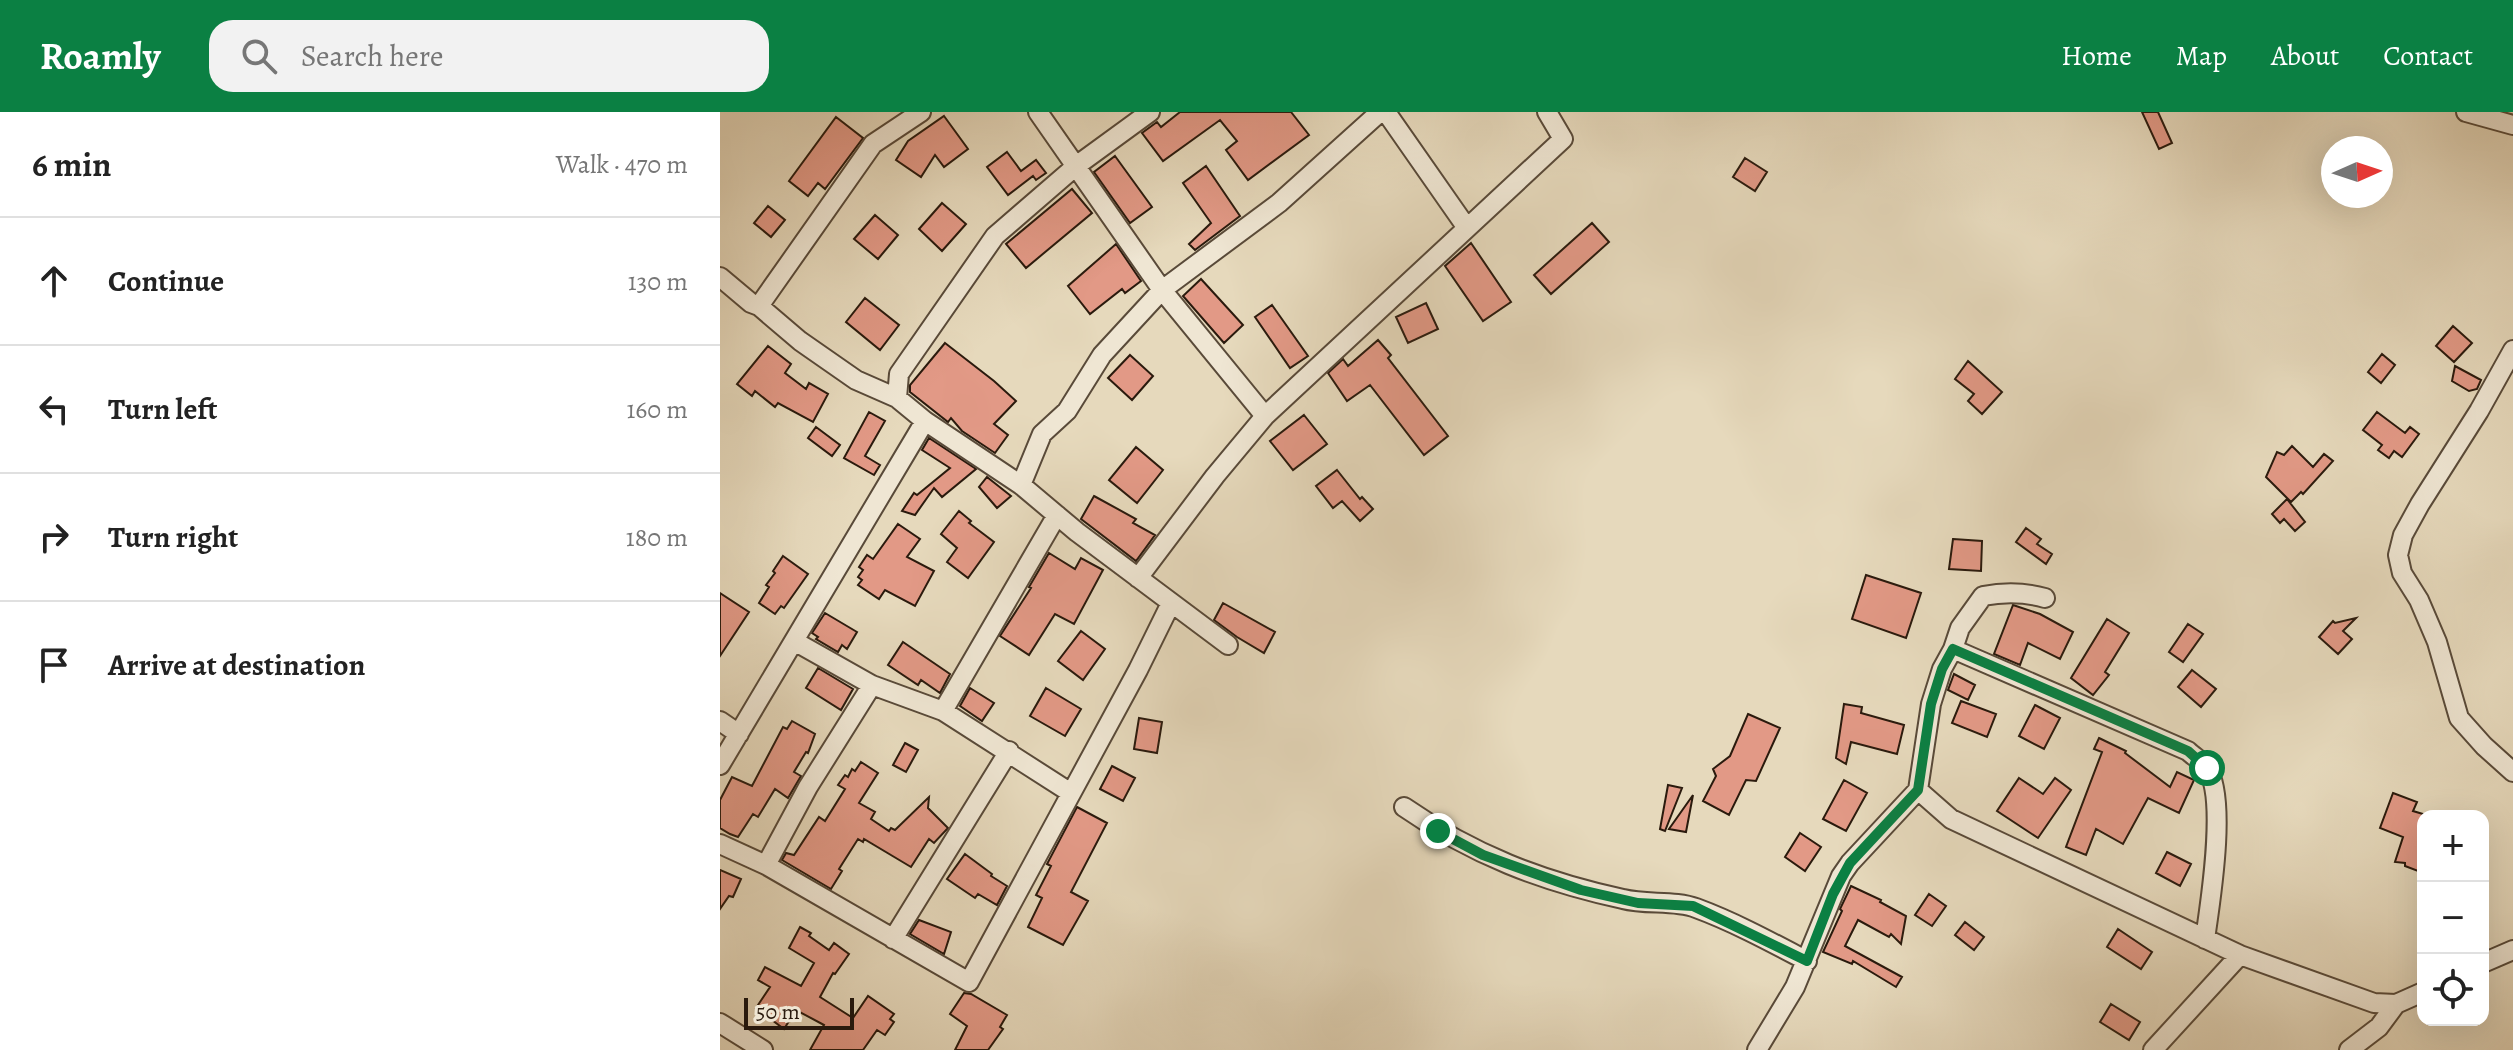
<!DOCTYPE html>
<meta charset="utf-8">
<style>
:root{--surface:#fff;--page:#f2f2f2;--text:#222;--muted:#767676;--line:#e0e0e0;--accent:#0b8043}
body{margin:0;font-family:Alegreya,serif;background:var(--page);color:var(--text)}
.controls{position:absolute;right:24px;bottom:24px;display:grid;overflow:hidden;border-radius:16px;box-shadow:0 8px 32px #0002}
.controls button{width:72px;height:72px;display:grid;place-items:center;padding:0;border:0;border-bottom:2px solid var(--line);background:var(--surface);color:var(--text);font:40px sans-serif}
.compass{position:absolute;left:1601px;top:24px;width:72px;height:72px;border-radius:50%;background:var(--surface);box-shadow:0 8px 32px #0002;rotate:87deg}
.scale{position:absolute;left:24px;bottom:20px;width:110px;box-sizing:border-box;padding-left:8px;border:4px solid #2a1a0d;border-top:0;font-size:22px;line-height:28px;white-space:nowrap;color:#2a1a0d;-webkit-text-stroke:6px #efe6d3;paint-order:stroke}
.stop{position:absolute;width:24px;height:24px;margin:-18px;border:6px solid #0b8043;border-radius:50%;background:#fff}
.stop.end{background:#0b8043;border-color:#fff;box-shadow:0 2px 8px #0008}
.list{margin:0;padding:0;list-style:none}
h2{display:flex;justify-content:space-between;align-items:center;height:104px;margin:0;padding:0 32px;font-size:34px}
h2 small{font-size:26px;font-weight:400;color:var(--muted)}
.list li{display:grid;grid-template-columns:52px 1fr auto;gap:24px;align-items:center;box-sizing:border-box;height:128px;padding:0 32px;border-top:2px solid var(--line)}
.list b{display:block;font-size:30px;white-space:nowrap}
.list em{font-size:26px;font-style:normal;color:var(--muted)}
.icon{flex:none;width:44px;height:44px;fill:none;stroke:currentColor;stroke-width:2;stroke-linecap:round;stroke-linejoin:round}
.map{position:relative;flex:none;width:1793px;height:938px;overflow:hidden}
header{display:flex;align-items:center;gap:48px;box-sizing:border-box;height:112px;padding:0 40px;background:var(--accent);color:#fff}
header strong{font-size:38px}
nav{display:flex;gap:44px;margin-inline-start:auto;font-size:28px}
.search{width:560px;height:72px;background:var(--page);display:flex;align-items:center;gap:20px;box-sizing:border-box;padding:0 28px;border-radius:24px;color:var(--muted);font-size:30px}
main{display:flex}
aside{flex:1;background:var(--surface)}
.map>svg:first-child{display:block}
.building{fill:#e29986;stroke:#2a1a0d;stroke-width:2}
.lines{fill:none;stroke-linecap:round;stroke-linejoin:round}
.minor-casing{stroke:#594a39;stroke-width:22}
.minor{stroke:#efe6d3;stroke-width:18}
.route{stroke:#0b8043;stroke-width:10}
</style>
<header>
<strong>Roamly</strong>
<div class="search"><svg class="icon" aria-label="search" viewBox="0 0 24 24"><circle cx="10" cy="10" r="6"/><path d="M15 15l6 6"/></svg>Search here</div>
<nav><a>Home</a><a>Map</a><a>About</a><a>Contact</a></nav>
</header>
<main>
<aside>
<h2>6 min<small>Walk · 470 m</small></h2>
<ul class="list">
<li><svg class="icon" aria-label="ahead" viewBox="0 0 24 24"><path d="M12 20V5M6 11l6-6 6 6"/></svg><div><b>Continue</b></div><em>130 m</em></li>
<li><svg class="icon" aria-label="left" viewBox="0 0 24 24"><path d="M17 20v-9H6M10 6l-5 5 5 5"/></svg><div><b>Turn left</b></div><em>160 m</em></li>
<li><svg class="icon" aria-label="right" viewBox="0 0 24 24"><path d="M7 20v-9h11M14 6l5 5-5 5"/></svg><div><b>Turn right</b></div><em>180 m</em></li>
<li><svg class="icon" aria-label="arrive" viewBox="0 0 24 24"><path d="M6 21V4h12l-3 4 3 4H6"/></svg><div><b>Arrive at destination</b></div></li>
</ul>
</aside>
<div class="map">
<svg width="1793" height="938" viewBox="0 0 1793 938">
<rect width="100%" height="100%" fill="#e6d9bc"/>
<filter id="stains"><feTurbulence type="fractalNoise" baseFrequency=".0025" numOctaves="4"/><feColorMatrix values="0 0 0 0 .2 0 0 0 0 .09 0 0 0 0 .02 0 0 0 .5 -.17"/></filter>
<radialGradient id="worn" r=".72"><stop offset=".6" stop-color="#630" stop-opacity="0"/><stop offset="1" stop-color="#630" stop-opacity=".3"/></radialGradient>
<path class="building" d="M460 0H571L589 23 528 68 506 38 517 29 500 8 443 49 422 21 437 10 441 15Z
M1422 0H1438L1452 31 1439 37Z
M224 4 248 37 224 55 215 43 201 65 176 48 188 29Z
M116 5 143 26 105 77 98 71 88 84 69 69Z
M287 40 301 59 316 48 326 61 316 68 313 64 288 83 267 55Z
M395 44 432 95 410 111 374 60Z
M1025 46 1047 60 1035 79 1013 65Z
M486 54 520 104 475 138 469 132 491 111 463 71Z
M352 77 372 101 306 156 286 132Z
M222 91 246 112 222 139 199 117Z
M48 94 65 108 51 125 34 111Z
M155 103 178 123 158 147 134 127Z
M872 111 889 130 831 182 814 163Z
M751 131 791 190 763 209 725 154Z
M396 132 421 169 405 181 402 177 370 202 348 174Z
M481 167 523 213 504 231 463 184Z
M145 186 179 213 160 238 126 210Z
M706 191 718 217 688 231 676 205Z
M552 193 588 244 570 256 535 205Z
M1733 214 1752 231 1734 250 1716 234Z
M658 228 671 243 668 246 728 324 704 343 650 273 627 289 608 261 623 247 628 254Z
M225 231 274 269 296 289 274 312 288 323 275 341 242 319 231 306 228 310 190 280V273Z
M48 234 71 252 65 261 86 277 89 271 108 282 93 310 58 291 55 295 35 279 32 284 17 272Z
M1662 242 1675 253 1661 271 1648 260Z
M410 243 433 264 412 288 388 266Z
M1248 249 1282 280 1262 302 1248 289 1254 282 1235 267Z
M1735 254 1761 268 1757 277 1749 279 1732 269Z
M149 300 165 309 145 344 160 353 154 363 124 346Z
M1657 300 1685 321 1690 315 1699 322 1682 345 1674 339 1669 346 1658 338 1662 333 1643 318Z
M584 303 607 332 573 358 550 329Z
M96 315 120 333 112 344 88 326Z
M209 326 256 357 222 385 214 376 195 403 182 399 194 381 197 383 230 356 202 338Z
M1572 334 1593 355 1604 342 1613 349 1583 382 1581 380 1571 390 1546 365 1557 340 1564 343Z
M416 335 443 358 417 391 389 368Z
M617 358 640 387 642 385 653 397 640 409 622 389 613 396 596 374Z
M267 365 291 384 277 396 259 375Z
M374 384 416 407 413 411 435 423 416 449 361 407Z
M1567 387 1585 410 1575 419 1564 407 1560 411 1552 402Z
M239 399 251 409 249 411 274 430 248 466 227 450 237 436 221 422Z
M178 412 200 427 187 445 214 459 195 494 165 478 159 487 138 473 142 468 138 465 143 458 139 455 147 443 153 447Z
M1306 416 1321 427 1317 432 1332 442 1326 452 1296 430Z
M1233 427 1262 429 1261 459 1229 457Z
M329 441 355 457 361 446 383 458 354 512 335 502 309 543 280 524 311 476 309 475Z
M63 444 88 462 64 496 61 494 55 502 39 491 49 475 46 473 55 461 53 459Z
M1146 463 1201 481 1186 526 1132 507Z
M0 481 29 500 0 544Z
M503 491 555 520 544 541 517 525 494 508Z
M1293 493 1320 502 1353 520 1340 547 1308 531 1300 553 1274 542Z
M105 501 137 520 127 537 122 533 118 540 96 527 98 525 92 521Z
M1636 506 1623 519 1632 527 1618 542 1599 525 1613 509 1615 511Z
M1387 507 1409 521 1385 560 1389 563 1373 583 1351 566Z
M1468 512 1483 522 1463 550 1449 540Z
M361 519 385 537 363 568 338 549Z
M183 530 230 562 220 581 201 568 198 573 168 553Z
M98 556 133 577 121 598 86 576Z
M1472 558 1496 577 1481 595 1458 575Z
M1234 562 1255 573 1248 588 1228 578Z
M250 576 274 591 262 609 240 594Z
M326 576 361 597 345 624 310 604Z
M1241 589 1276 602 1267 625 1232 611Z
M1124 592 1142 595 1141 601 1184 613 1177 642 1131 630 1126 652 1116 646Z
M1315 593 1340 606 1324 637 1299 624Z
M1028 602 1060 616 1036 669 1026 668 1009 703 983 689 996 664 993 657 1010 644Z
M419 606 442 610 437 641 414 637Z
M72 609 95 622 88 641 86 640 74 660 81 664 68 686 55 677 38 705 33 702 18 725 10 722 0 716V688L12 665 32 674 63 615 67 617Z
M1379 626 1406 639 1405 641 1450 675 1457 660 1474 668 1459 701 1428 686 1403 732 1376 717 1366 743 1346 735 1382 640 1374 637Z
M185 631 198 638 186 660 173 653Z
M141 650 158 661 139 691 155 700 151 707 169 719 171 716 175 718 209 685 208 696 228 716 214 731 209 727 191 755 144 727 143 730 138 727 119 757 122 759 111 777 62 748 66 741 74 743 99 705 105 709 125 677 118 673 125 663 128 665 132 657 135 659Z
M392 654 415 666 403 689 380 677Z
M1299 666 1323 682 1335 666 1351 678 1318 726 1277 699Z
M1124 668 1147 681 1126 719 1103 707Z
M948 673 962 676 945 719 940 717Z
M1673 681 1697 690 1693 699 1703 702V718L1699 729 1703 730V743L1698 759 1685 754V751L1675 750 1683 725 1660 716Z
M973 683 966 720 949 717Z
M357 695 387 711 351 780 368 789 343 833 308 815 322 786 316 783 331 754 327 752Z
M1080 721 1101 735 1085 759 1065 745Z
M1447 740 1471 752 1460 774 1436 761Z
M245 742 272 762 271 764 287 774 277 793 258 782 255 786 227 767Z
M0 758 21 767 13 785 9 784 0 797Z
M1131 774 1161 788 1160 790 1186 804 1181 832 1171 822 1169 825 1138 808 1125 834 1182 865 1176 875 1133 849 1132 852 1103 840 1122 799 1120 797Z
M1209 782 1226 794 1212 814 1195 803Z
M199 808 231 820 224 842 190 822Z
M1245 810 1264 825 1254 838 1235 823Z
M80 815 91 821 89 824 109 838 114 831 129 842 115 862 113 861 100 885 133 906 148 884 174 902 170 907 174 910 165 923 157 918 143 938H90L104 913 76 898 64 917 36 896 50 875 38 868 45 855 81 874 94 851 69 836Z
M1398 817 1432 840 1421 857 1387 835Z
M244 881 251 882 287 903 280 915 283 917 268 938H235L247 914 230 902Z
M1391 892 1420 910 1409 928 1380 910Z"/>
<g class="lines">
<defs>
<path id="minor" d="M318 0 442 178 545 304
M666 0 747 116
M1746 0 1793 13
M0 165 31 191 39 194 80 229 136 268 177 286 205 309 301 373 357 420 508 533
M39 194 153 32 201 0
M1793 238 1759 299 1700 392 1683 423 1678 443 1682 461 1699 488 1717 530 1739 606 1764 634 1793 660
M177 286 179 262 275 124 356 54 430 0
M301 373 322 322 347 299 382 243 442 178 559 91 660 0
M418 466 495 364 545 304 843 27 827 0
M74 529 152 573 223 599 351 681
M1233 537 1468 639C1473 644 1482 649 1486 655 1508 683 1490 792 1485 827
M223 599 337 403
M0 609 19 622
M0 653 205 309
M1198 678 1231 707 1520 843 1654 891 1676 892 1703 880
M684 695C753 743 821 769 903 787 926 793 955 788 976 796 1014 810 1051 830 1087 849
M0 732 46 753 249 870 418 558 451 491
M46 753 88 675 152 573
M173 827 289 639
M1763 851 1793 838
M0 911 43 938
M1037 938 1075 875 1121 764 1130 751 1198 678 1211 592 1222 557 1233 537 1240 516 1263 484C1284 480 1304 480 1325 486
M1433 938 1520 843
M1629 938 1659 915 1676 892"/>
</defs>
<use href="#minor" class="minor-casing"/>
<use href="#minor" class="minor"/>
</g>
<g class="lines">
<path class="route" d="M718 719 763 743 861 778 918 791 973 794 1087 849 1113 782 1130 751 1198 678 1211 592 1222 557 1233 537 1468 639 1487 656"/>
</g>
<rect width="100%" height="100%" filter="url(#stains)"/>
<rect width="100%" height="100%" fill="url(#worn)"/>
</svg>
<div class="controls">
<button>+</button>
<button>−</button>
<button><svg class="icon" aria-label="locate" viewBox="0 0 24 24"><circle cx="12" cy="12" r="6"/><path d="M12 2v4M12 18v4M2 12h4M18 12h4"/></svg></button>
</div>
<svg class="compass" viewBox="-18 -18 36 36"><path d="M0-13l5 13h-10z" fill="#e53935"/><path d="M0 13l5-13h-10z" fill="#767676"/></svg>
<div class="scale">50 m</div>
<div class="stop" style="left:1487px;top:656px"></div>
<div class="stop end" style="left:718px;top:719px"></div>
</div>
</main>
